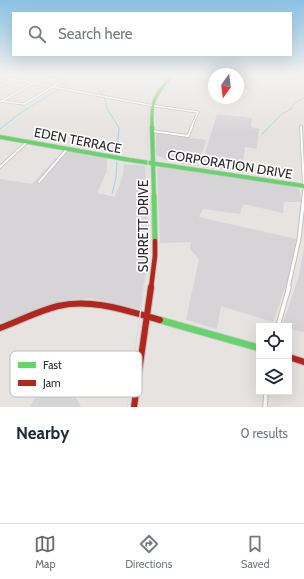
<!DOCTYPE html>
<style>
:root{--surface:#fff;--page:#f6f6f7;--text:#1f2937;--muted:#747a83;--line:#e0e1e3;--accent:#6b6a69}
body{margin:0;font-family:Cabin,sans-serif;background:var(--page);color:var(--text)}
.controls{position:absolute;right:12px;bottom:12px;display:grid;overflow:hidden;border-radius:0px;box-shadow:0 4px 16px #0002}
.controls button{width:36px;height:36px;display:grid;place-items:center;padding:0;border:0;border-bottom:1px solid var(--line);background:var(--surface);color:var(--text);font:20px sans-serif}
.compass{position:absolute;left:208px;top:68px;width:36px;height:36px;border-radius:50%;background:var(--surface);box-shadow:0 4px 16px #0002;rotate:194deg}
.list{margin:0;padding:0;list-style:none}
h2{display:flex;justify-content:space-between;align-items:center;height:52px;margin:0;padding:0 16px;font-size:17px}
h2 small{font-size:13px;font-weight:400;color:var(--muted)}
.icon{flex:none;width:22px;height:22px;fill:none;stroke:currentColor;stroke-width:2;stroke-linecap:round;stroke-linejoin:round}
.map{position:relative;flex:none;width:304px;height:407px;overflow:hidden}
.search{position:absolute;background:var(--surface);box-shadow:0 4px 16px #0002;left:12px;right:12px;top:12px;height:44px;display:flex;align-items:center;gap:10px;box-sizing:border-box;padding:0 14px;border-radius:0px;color:var(--muted);font-size:15px}
.sheet{height:116px;background:var(--surface)}
nav{display:flex;justify-content:space-around;align-items:center;box-sizing:border-box;height:56px;border-top:1px solid var(--line);background:var(--surface);font-size:11px;color:var(--muted)}
nav a{display:grid;justify-items:center;gap:2px}
nav .on{color:var(--accent)}
.map>svg:first-child{display:block}
.industrial{fill:#d6d4d7}
.lines{fill:none;stroke-linecap:round;stroke-linejoin:round}
.stream{stroke:#9ad8e1;stroke-width:1}
.street-far3-casing{stroke:#c1c0c0;stroke-width:3}
.street-far2-casing{stroke:#c1c0c0;stroke-width:3.5}
.street-far1-casing{stroke:#c1c0c0;stroke-width:5}
.street-casing{stroke:#c1c0c0;stroke-width:5.5}
.fast-far3-casing{stroke:#c1c0c0;stroke-width:4}
.fast-far2-casing{stroke:#c1c0c0;stroke-width:5}
.fast-far1-casing{stroke:#c1c0c0;stroke-width:6}
.fast-casing{stroke:#c1c0c0;stroke-width:8}
.jam-far1-casing{stroke:#c1c0c0;stroke-width:6}
.jam-casing{stroke:#c1c0c0;stroke-width:8}
.street-far3{stroke:#fbfbfa;stroke-width:1.5}
.street-far2{stroke:#fbfbfa;stroke-width:2}
.street-far1{stroke:#fbfbfa;stroke-width:3}
.street{stroke:#fbfbfa;stroke-width:3.5}
.fast-far3{stroke:#63d668;stroke-width:2.5}
.fast-far2{stroke:#63d668;stroke-width:3.5}
.fast-far1{stroke:#63d668;stroke-width:4.5}
.fast{stroke:#63d668;stroke-width:6}
.jam-far1{stroke:#b3261e;stroke-width:4.5}
.jam{stroke:#b3261e;stroke-width:6}
.rail-far1{stroke:#ddddde;stroke-width:1}
.rail{stroke:#ddddde;stroke-width:1.5}
.labels{text-anchor:middle;dominant-baseline:central;stroke-width:3.5;stroke-linejoin:round;paint-order:stroke}
.street-label{font-size:13px;fill:#292929;stroke:#fff}
.key{fill:#fff;stroke:#bfbfbf;stroke-width:1}
.key-label{font-size:11px;fill:#292929}
</style>
<div class="map">
<svg width="304" height="407" viewBox="0 0 304 407">
<rect width="100%" height="100%" fill="#e6e3e0"/>
<path class="industrial" d="M217 114 252 118 251 127 259 129 257 149 245 147 242 172 201 167Z
M156 133 206 140 203 151 196 166 169 161 156 155Z
M65 149 107 158V171L97 193 115 197 123 175 124 164 145 166 147 217 145 274 140 309 90 298 66 300 11 320 0 322V179L32 184Z
M163 166 292 186 300 190 301 202H284L283 213 243 204 240 214 203 209 199 217 296 239 288 280 273 322 221 306 217 329 186 320 199 259 190 249 191 242 160 243 157 168Z
M304 248V332L289 329V326H282L298 279Z
M44 379 69 385 81 407H30Z"/>
<g class="lines">
<path class="stream" d="M99 87V92L103 95
M60 88 69 80V75
M104 98 108 110 119 128 117 155
M0 129 19 114 59 89
M262 134 282 114 291 109 294 103 304 98
M112 194 116 178 117 162"/>
<defs>
<path id="street-far3" d="M47 75 65 78
M0 77 149 105 198 112 191 128
M238 77 241 75
M0 86 22 75
M0 101 24 104 66 79
M2 101 48 75"/>
<path id="street-far2" d="M301 127 304 185
M152 131 188 136 192 127
M0 167 28 141
M39 182 68 148
M304 197V191"/>
<path id="street-far1" d="M288 288 299 239 304 196"/>
<path id="street" d="M278 326 289 287
M265 407 266 392"/>
<path id="fast-far3" d="M152 128C151 98 154 98 172 75"/>
<path id="fast-far2" d="M152 127 154 197
M0 137 130 160 304 186"/>
<path id="fast-far1" d="M154 196 155 241"/>
<path id="fast" d="M160 320 259 348"/>
<path id="jam-far1" d="M151 288 155 256V241"/>
<path id="jam" d="M0 328C19 321 38 311 58 306 92 298 127 311 160 320
M289 357 304 362
M134 407 151 287"/>
</defs>
<use href="#street-far3" class="street-far3-casing"/>
<use href="#street-far2" class="street-far2-casing"/>
<use href="#street-far1" class="street-far1-casing"/>
<use href="#street" class="street-casing"/>
<use href="#fast-far3" class="fast-far3-casing"/>
<use href="#fast-far2" class="fast-far2-casing"/>
<use href="#fast-far1" class="fast-far1-casing"/>
<use href="#fast" class="fast-casing"/>
<use href="#jam-far1" class="jam-far1-casing"/>
<use href="#jam" class="jam-casing"/>
<use href="#street-far3" class="street-far3"/>
<use href="#street-far2" class="street-far2"/>
<use href="#street-far1" class="street-far1"/>
<use href="#street" class="street"/>
<use href="#fast-far3" class="fast-far3"/>
<use href="#fast-far2" class="fast-far2"/>
<use href="#fast-far1" class="fast-far1"/>
<use href="#fast" class="fast"/>
<use href="#jam-far1" class="jam-far1"/>
<use href="#jam" class="jam"/>
<path class="rail-far1" d="M134 75 145 86 148 97V255L144 288"/>
<path class="rail" d="M127 407 144 287"/>
</g>
<linearGradient id="sky" x2="0" y2="1"><stop stop-color="#89c2e5"/><stop offset="0.57" stop-color="#f4f2f1"/><stop offset="1" stop-color="#f4f2f1" stop-opacity="0"/></linearGradient>
<rect width="304" height="132" fill="url(#sky)"/>
<g class="labels">
<g class="street-label">
<text transform="translate(78 140) rotate(11)">EDEN TERRACE</text>
<text transform="translate(230 164) rotate(9)">CORPORATION DRIVE</text>
<text transform="translate(143 226) rotate(-90)">SURRETT DRIVE</text>
</g>
</g>
<rect x="10" y="351" width="132" height="46" rx="6" class="key"/>
<rect x="18" y="362" width="18" height="6" fill="#63d668"/>
<rect x="18" y="380" width="18" height="6" fill="#b3261e"/>
<g class="key-label">
<text x="43" y="369">Fast</text>
<text x="43" y="387">Jam</text>
</g>
</svg>
<div class="controls">
<button><svg class="icon" aria-label="locate" viewBox="0 0 24 24"><circle cx="12" cy="12" r="6"/><path d="M12 2v4M12 18v4M2 12h4M18 12h4"/></svg></button>
<button><svg class="icon" aria-label="layers" viewBox="0 0 24 24"><path d="M12 4l9 5-9 5-9-5zM3 14l9 5 9-5"/></svg></button>
</div>
<svg class="compass" viewBox="-18 -18 36 36"><path d="M0-13l5 13h-10z" fill="#e53935"/><path d="M0 13l5-13h-10z" fill="#747a83"/></svg>
<div class="search"><svg class="icon" aria-label="search" viewBox="0 0 24 24"><circle cx="10" cy="10" r="6"/><path d="M15 15l6 6"/></svg>Search here</div>
</div>
<section class="sheet">
<h2>Nearby<small>0 results</small></h2>
<ul class="list">
</ul>
</section>
<nav>
<a class="on"><svg class="icon" aria-label="map" viewBox="0 0 24 24"><path d="M3 6l6-2 6 2 6-2v14l-6 2-6-2-6 2zM9 4v14M15 6v14"/></svg>Map</a>
<a><svg class="icon" aria-label="directions" viewBox="0 0 24 24"><path d="M12 3l9 9-9 9-9-9zM9 14v-3h6M13 9l2 2-2 2"/></svg>Directions</a>
<a><svg class="icon" aria-label="saved" viewBox="0 0 24 24"><path d="M7 4h10v16l-5-4-5 4z"/></svg>Saved</a>
</nav>
